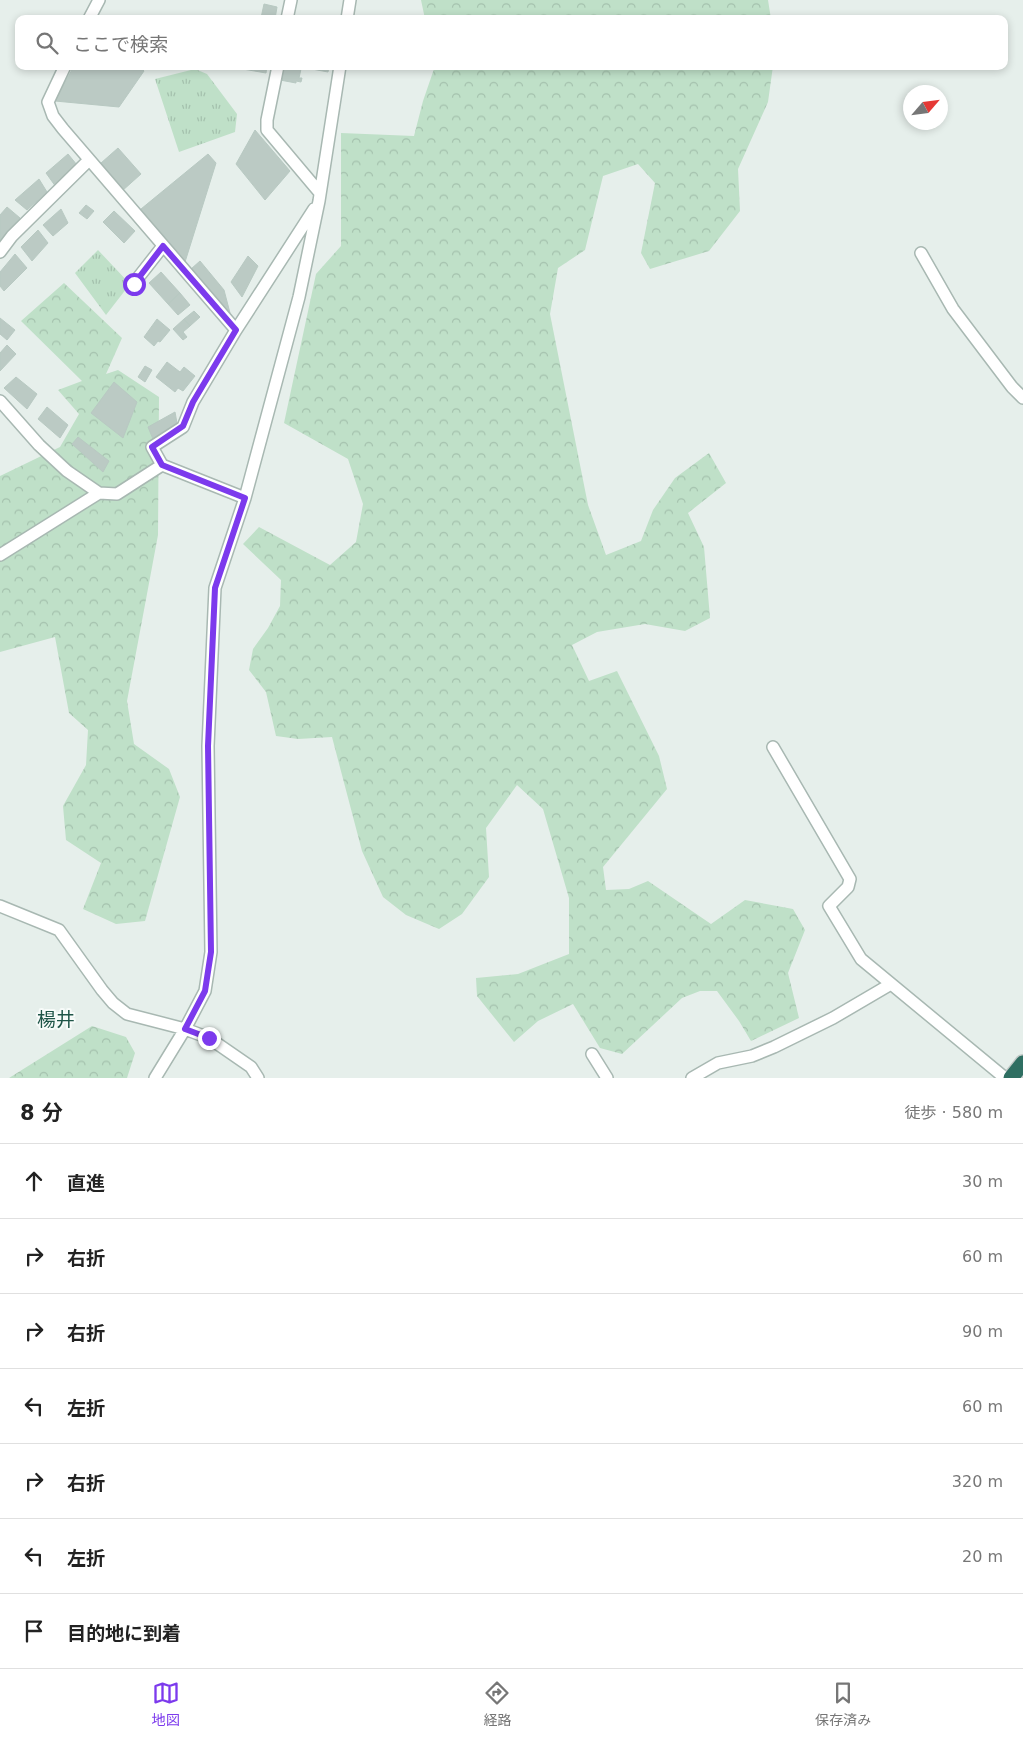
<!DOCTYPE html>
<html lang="ja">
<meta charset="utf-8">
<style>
:root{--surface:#fff;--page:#f6f6f6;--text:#222;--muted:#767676;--line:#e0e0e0;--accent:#7c3aed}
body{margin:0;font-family:"DejaVu Sans","Noto Sans JP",sans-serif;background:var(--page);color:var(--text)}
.compass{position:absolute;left:903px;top:85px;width:45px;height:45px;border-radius:50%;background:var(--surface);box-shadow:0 2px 8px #0003;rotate:62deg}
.stop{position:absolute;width:15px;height:15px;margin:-11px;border:4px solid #7c3aed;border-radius:50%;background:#fff}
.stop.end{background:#7c3aed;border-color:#fff;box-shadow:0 1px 5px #0008}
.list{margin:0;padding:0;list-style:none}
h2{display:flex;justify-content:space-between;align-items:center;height:65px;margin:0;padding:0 20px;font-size:21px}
h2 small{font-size:16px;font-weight:400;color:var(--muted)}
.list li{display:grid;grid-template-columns:32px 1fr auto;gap:15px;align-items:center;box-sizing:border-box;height:75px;padding:0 20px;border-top:1px solid var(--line)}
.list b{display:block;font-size:19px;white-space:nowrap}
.list em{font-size:16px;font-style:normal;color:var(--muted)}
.icon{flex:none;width:28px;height:28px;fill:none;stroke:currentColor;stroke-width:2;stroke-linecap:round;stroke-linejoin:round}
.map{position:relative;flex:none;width:1023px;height:1078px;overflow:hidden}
.search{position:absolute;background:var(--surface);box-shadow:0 2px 8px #0003;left:15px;right:15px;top:15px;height:55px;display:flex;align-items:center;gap:12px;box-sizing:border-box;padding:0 18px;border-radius:10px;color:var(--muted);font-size:19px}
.sheet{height:590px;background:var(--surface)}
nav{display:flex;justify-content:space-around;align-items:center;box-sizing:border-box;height:70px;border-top:1px solid var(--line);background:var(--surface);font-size:14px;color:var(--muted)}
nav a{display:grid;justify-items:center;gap:2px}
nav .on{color:var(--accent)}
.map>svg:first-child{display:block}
.forest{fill:url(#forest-crowns)}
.park{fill:url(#park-tufts)}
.building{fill:#bbcac4;stroke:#b8c9c2}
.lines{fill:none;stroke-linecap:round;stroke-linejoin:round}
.minor-casing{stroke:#a8b8b2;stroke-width:14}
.highway-casing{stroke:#c2cac8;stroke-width:18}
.minor{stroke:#fff;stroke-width:11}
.highway{stroke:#2f6f62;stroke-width:15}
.route{stroke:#7c3aed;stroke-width:6}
.labels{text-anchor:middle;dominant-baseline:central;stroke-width:4;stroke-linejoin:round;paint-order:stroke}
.quarter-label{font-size:19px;fill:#1f5548;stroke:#f7fbf9}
</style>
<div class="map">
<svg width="1023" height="1078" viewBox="0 0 1023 1078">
<defs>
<pattern id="forest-crowns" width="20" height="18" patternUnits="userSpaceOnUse" patternTransform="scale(1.25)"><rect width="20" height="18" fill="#bfe0c8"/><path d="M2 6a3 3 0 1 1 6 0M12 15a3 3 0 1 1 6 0" fill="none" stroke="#a4c1ad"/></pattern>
<pattern id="park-tufts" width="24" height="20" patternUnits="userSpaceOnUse" patternTransform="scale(1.25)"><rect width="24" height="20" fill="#bfe0c8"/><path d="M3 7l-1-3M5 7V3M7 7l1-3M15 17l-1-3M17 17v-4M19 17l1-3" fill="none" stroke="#a4c1ad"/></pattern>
</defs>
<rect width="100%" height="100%" fill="#e6efeb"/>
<path class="forest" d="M421 0H768L771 19H425Z
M435 66H773L768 102 738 169 740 211 709 251 650 269 641 253 655 183 638 164 603 176 585 250 558 268 550 314 588 505 606 555 641 541 653 510 675 478 709 453 726 483 688 513 704 547 710 618 685 631 645 624 597 632 572 645 589 681 617 671 659 756 667 789 603 867 606 890 629 889 648 881 711 924 745 900 793 909 805 930 788 973 799 1018 751 1041 739 1021 717 991H700L682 998 622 1054 600 1048 573 1004 538 1021 514 1042 477 996 476 978 518 974 569 954V898L543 809 517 785 486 828 489 877 462 914 439 929 406 915 383 897 362 851 332 737 298 739 276 736 266 692 249 670 253 649 268 628 280 606 281 580 243 544 259 527 330 565 356 542 363 504 348 459 284 423 316 274 341 246V133L414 136 423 101Z
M64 283 122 338 106 374 118 370 159 397 158 535 127 701 134 744 169 769 180 797 145 921 116 924 83 909 101 863 66 840 63 806 86 765 88 730 69 713 55 637 0 652V476L60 447 79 414 58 390 82 381 21 321Z
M92 1026 126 1037 135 1053 127 1078H9Z"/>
<path class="park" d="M195 69 207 74 237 114 235 132 179 152 155 79Z
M98 250 130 284 106 315 75 273Z"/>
<path class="building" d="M264 4 277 7 275 19 261 18Z
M74 66H139L144 71 119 107 55 101Z
M237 66H267L266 73 237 68Z
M280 66 301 69 299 78H302L301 82 296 81V83L280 80Z
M313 66H331L329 67 328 72 312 69Z
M255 130 290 171 265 200 236 164Z
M118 148 141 174 122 191 101 163Z
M68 154 77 165 56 187 46 173Z
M208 154 216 163 185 262 141 209Z
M39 179 47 192 27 210 15 200Z
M86 205 94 211 87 219 79 213Z
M7 207 20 218 0 242V215Z
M61 209 68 223 53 236 43 225Z
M114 211 135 231 124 243 103 222Z
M38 230 48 243 32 261 21 247Z
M15 254 27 268 4 291 0 286V272Z
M248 256 258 266 242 297 231 282Z
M200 261 224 290 230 313 191 269Z
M161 272 180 293 168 304 149 283Z
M180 293 190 305 178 315 168 304Z
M194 311 200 317 190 326 184 319Z
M0 318 15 330 7 340 0 334Z
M157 319 170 330 160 342 158 341 154 346 144 337Z
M184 319 190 326 183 332 187 337 183 340 173 329Z
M7 345 16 354 0 371V353Z
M167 362 180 372 184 367 195 376 183 391 178 388 175 392 156 377Z
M145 366 152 370 145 382 138 377Z
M16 377 37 394 27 409 4 388Z
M114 382 137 402 123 438 91 413Z
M47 407 68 425 60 438 38 419Z
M175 412 177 423 153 439 148 427Z
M78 437 109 461 103 472 72 444Z"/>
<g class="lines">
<defs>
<path id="minor" d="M89 19 99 0
M287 19 291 0
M347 19 350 0
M65 66 48 102 53 116 63 129 236 330 314 209
M278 66 267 120V130L320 193
M0 252 12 236 89 160
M921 253 953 309 1012 387 1023 398
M134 283 163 246
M0 401 39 445 67 471 99 493 117 494 162 465 245 498
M162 465 152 447 183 427 193 402 236 330
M0 555 99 493
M773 747 850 879 848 887 829 906 861 959 1005 1078
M0 906 59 930 102 990 113 1003 127 1014 185 1029 209 1038 251 1067 258 1078
M592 1054 607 1078
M155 1078 185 1029 205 991 211 952 208 746 215 588 245 498 299 297 319 201 340 66
M692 1078 718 1063 752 1056 774 1047 833 1018 891 984"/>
<path id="highway" d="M1011 1078 1023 1063"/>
</defs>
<use href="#minor" class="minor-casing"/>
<use href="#highway" class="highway-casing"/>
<use href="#minor" class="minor"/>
<use href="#highway" class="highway"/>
</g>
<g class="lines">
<path class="route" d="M134 284 163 246 236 330 193 402 183 426 152 447 162 465 245 498 215 588 208 746 211 952 205 991 185 1029 209 1038"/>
</g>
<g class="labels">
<g class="quarter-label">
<text x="56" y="1019">楊井</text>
</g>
</g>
</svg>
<svg class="compass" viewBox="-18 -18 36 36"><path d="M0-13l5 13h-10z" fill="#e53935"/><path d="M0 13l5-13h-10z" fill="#767676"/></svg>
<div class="stop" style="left:134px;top:284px"></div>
<div class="stop end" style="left:209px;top:1038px"></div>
<div class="search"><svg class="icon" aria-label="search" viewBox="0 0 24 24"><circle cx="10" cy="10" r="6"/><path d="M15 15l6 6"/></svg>ここで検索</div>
</div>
<section class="sheet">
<h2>8 分<small>徒歩 · 580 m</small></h2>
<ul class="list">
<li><svg class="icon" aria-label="ahead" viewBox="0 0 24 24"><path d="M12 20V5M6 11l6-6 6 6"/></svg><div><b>直進</b></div><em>30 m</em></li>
<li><svg class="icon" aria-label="right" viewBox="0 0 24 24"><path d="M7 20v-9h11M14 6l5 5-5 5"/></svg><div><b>右折</b></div><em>60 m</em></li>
<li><svg class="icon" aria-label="right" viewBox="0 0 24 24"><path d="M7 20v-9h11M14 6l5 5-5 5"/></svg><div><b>右折</b></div><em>90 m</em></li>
<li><svg class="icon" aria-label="left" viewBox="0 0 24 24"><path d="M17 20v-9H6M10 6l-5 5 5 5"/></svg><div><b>左折</b></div><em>60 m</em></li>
<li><svg class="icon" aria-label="right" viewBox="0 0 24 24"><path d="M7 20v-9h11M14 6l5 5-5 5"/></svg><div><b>右折</b></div><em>320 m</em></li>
<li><svg class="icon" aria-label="left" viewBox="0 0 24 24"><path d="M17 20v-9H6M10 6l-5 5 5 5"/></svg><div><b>左折</b></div><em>20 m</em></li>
<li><svg class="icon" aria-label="arrive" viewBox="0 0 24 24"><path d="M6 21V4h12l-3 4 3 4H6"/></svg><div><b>目的地に到着</b></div></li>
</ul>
</section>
<nav>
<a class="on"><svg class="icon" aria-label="map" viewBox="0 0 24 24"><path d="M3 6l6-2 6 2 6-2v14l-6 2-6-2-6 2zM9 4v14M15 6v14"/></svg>地図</a>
<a><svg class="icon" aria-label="directions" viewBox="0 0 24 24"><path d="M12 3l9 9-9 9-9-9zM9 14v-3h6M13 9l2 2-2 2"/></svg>経路</a>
<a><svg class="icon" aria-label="saved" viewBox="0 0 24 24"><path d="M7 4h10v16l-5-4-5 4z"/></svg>保存済み</a>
</nav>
